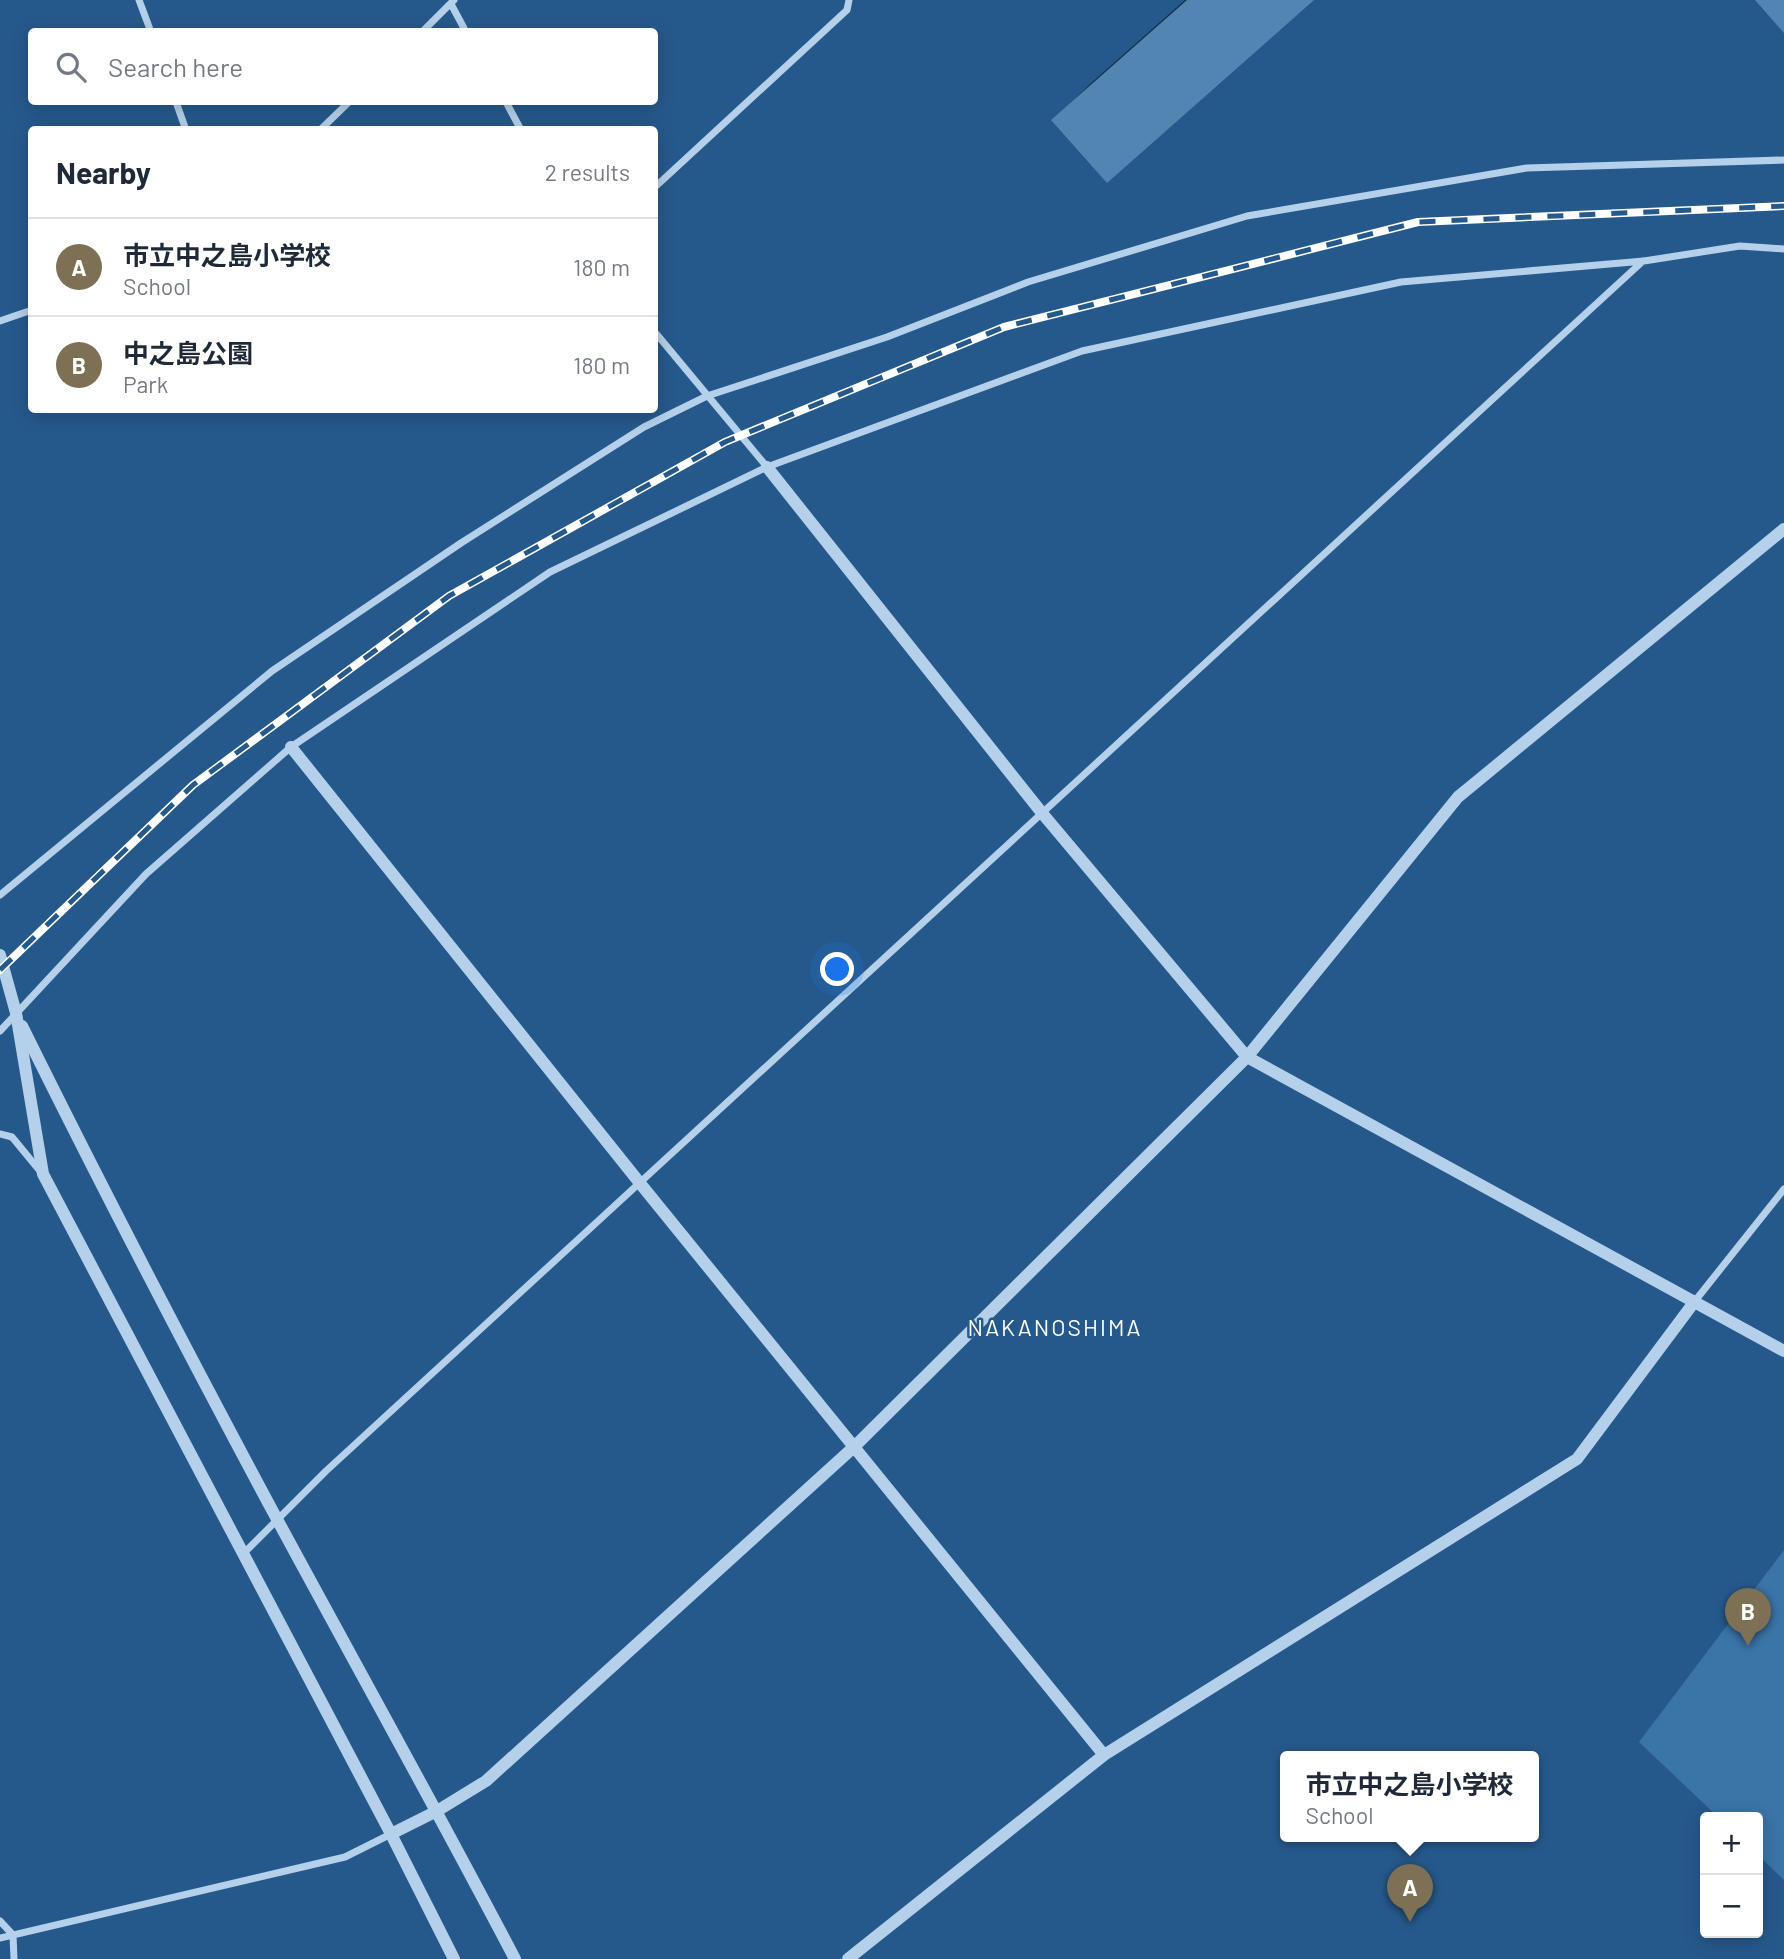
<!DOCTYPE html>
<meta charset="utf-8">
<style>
:root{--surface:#fff;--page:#f2f2f3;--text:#1f2937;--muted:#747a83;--line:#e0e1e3;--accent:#7e7055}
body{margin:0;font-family:Barlow,"Noto Sans JP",sans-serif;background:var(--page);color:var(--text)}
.controls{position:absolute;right:21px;bottom:21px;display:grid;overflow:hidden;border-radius:7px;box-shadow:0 4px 18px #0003}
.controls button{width:63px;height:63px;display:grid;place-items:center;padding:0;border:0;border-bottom:2px solid var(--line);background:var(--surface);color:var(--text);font:35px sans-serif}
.you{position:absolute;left:838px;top:970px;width:24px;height:24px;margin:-18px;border:5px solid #fff;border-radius:50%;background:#1a73e8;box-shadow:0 0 0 10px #1a73e833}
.badge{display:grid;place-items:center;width:46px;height:46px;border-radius:50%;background:var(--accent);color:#fff;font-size:23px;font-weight:700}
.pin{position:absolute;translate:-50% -58px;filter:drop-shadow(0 2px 4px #0008)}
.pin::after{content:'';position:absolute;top:37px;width:24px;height:21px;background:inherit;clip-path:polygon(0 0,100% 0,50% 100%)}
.popup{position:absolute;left:1280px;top:1751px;width:259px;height:91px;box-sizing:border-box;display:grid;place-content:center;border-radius:7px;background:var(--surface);filter:drop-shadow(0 2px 5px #0005);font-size:23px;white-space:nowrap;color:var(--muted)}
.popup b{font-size:26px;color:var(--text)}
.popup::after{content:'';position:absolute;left:50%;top:100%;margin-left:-14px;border:14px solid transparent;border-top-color:var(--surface)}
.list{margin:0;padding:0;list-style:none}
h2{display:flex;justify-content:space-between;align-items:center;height:91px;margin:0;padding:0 28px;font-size:30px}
h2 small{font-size:23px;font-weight:400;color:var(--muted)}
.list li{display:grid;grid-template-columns:46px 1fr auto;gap:21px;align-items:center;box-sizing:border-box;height:98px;padding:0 28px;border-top:2px solid var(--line)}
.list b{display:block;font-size:26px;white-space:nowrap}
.list p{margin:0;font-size:23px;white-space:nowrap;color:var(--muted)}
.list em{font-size:23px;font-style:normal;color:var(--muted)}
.icon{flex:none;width:38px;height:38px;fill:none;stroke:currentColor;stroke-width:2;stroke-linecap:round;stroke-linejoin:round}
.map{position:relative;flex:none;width:1784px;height:1959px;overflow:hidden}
.search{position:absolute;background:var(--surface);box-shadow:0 4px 18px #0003;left:28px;top:28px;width:630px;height:77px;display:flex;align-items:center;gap:18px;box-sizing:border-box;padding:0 24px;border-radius:7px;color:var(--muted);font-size:26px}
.panel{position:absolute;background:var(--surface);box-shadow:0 4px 18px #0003;left:28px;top:126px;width:630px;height:287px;border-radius:7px}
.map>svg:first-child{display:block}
.green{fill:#3b74a7}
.shadow{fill:#0007}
.building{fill:#5385b3}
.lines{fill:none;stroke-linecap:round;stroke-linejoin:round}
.minor{stroke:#b4d0ea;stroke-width:7}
.tertiary{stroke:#b4d0ea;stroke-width:12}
.rail-casing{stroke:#fff;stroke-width:8}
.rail{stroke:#26598b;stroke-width:5;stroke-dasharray:16;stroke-linecap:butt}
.labels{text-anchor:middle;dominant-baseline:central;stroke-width:5;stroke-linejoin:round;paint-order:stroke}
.quarter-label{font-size:23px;letter-spacing:2px;fill:#fff;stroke:#26598b}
</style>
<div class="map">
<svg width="1784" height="1959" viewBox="0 0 1784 1959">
<rect width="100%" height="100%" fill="#26598b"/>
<path class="green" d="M1784 1550V1880L1758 1855V1817H1718L1639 1742Z"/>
<path class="shadow" d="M1185 0H1311L1054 120 1090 84Z"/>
<path class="building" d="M1187 0H1314L1107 183 1051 120Z
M1755 0H1784V33Z"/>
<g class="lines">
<path class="minor" d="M139 0 151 32
M451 4 466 32
M422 32 454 0
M176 102 186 130
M506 102 521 130
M320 130 349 102
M654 188 847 10 849 0
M0 321 32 310
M654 331 767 467
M0 895 272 671 461 543 644 427 707 396 887 337 1028 282 1247 216 1527 168 1784 160
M0 1031 146 874 291 747 550 572 767 467 1082 351 1401 282 1644 261 1740 246 1784 249
M0 1134 12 1137 40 1171
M1695 1301 1784 1189
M243 1554 326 1471 1643 261
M0 1921 13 1935 14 1959
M0 1938 345 1857 391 1834"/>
<path class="tertiary" d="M767 467 1042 813 1247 1057 1784 1351
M291 747 639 1182 1104 1755
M0 955 16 1013 43 1174 391 1834 454 1959
M22 1026C104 1192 190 1357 278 1521 357 1667 438 1812 515 1959
M391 1834 437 1811 486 1781 855 1446 1247 1057 1458 797 1784 529
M848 1959 1104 1755 1577 1459 1695 1301"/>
<defs>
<path id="rail" d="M0 970 193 785 449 596 725 442 1004 327 1418 222 1784 206"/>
</defs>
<use href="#rail" class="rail-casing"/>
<use href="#rail" class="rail"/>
</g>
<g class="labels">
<g class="quarter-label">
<text x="1055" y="1327">NAKANOSHIMA</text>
</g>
</g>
</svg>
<div class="controls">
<button>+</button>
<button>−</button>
</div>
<div class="you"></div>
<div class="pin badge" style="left:1410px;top:1922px">A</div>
<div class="popup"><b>市立中之島小学校</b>School</div>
<div class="pin badge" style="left:1748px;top:1646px">B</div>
<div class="search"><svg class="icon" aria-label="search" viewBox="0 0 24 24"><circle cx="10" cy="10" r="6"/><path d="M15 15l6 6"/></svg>Search here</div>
<section class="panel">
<h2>Nearby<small>2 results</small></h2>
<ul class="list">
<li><span class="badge">A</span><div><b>市立中之島小学校</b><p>School</p></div><em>180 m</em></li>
<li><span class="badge">B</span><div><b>中之島公園</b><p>Park</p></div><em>180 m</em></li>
</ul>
</section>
</div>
